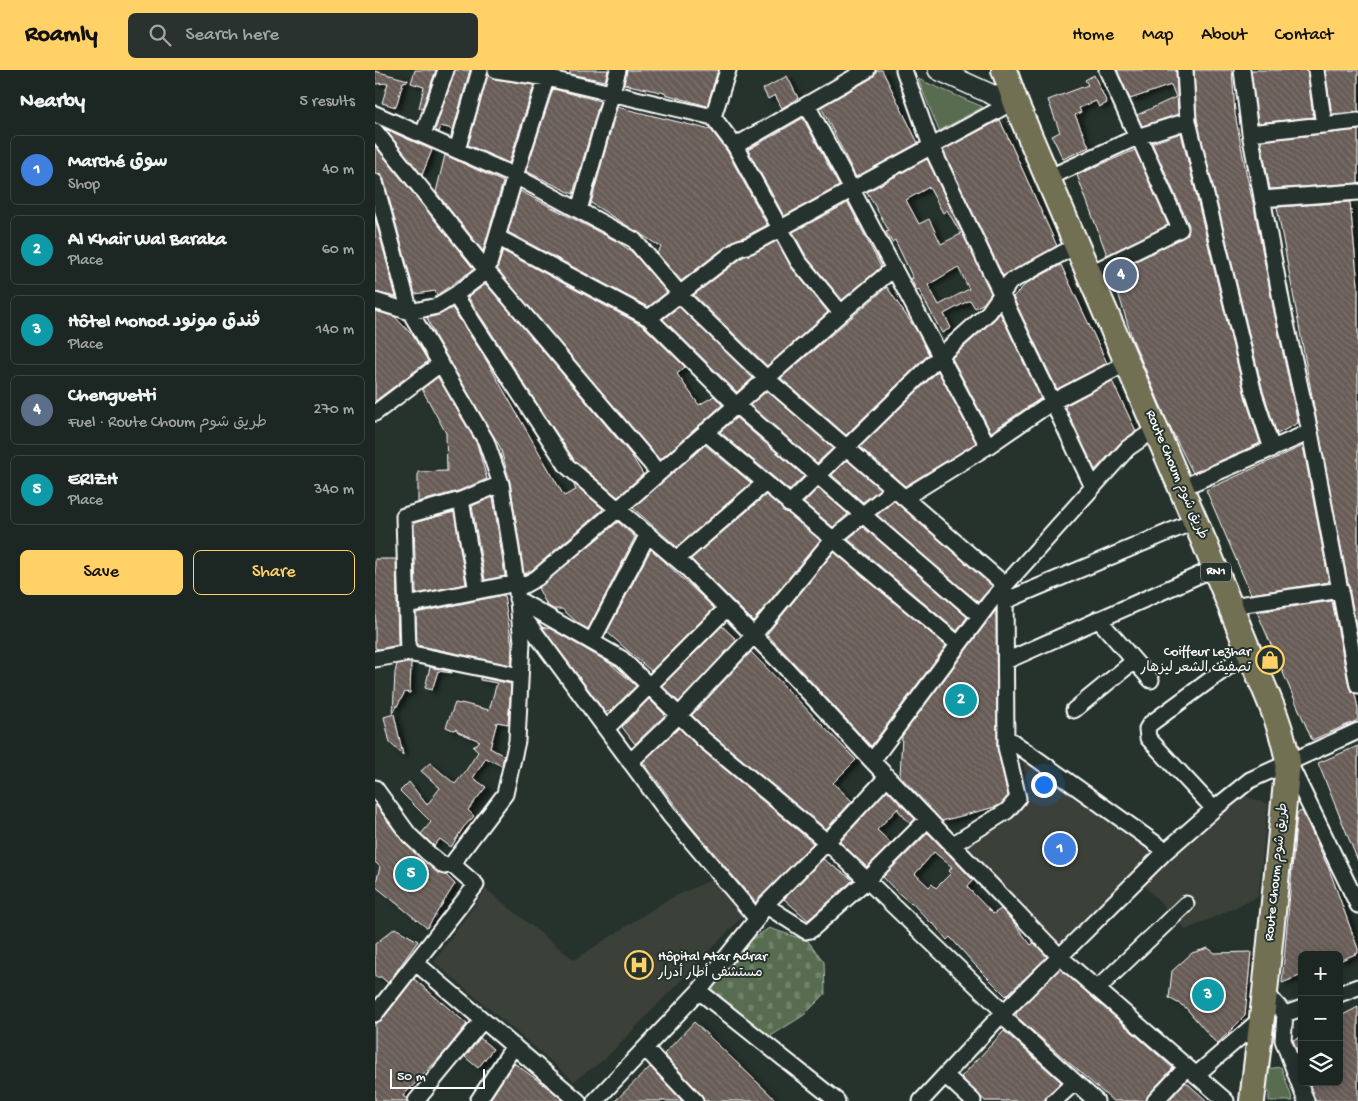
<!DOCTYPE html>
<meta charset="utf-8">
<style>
:root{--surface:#1c2622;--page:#29322f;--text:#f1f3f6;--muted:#a0a5a5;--line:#3a4340;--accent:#ffd166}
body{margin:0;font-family:"Gochi Hand","Playpen Sans Arabic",sans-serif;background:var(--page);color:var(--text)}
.controls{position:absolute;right:15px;bottom:15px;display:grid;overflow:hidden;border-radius:8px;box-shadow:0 2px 8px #0003}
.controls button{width:45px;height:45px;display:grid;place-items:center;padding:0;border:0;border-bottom:1px solid var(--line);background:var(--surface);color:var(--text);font:25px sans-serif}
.scale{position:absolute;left:15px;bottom:12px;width:95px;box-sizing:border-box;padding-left:5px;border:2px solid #fff;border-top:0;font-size:14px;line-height:18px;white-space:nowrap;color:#fff;-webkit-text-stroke:4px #26332d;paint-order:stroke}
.you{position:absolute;left:668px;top:714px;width:18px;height:18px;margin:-12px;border:4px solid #fff;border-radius:50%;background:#1a73e8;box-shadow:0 0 0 8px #1a73e833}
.badge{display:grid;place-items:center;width:32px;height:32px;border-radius:50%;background:var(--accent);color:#fff;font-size:16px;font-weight:700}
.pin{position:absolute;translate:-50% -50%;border:2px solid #fff;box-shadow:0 1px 5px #0006}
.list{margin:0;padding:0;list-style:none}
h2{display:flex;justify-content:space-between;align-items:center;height:65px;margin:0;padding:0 20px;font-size:21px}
h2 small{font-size:16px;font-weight:400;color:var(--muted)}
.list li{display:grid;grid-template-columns:32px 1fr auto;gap:15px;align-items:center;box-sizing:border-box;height:70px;margin:0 10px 10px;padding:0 10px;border:1px solid var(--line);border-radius:8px}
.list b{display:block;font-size:19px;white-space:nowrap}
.list p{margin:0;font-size:16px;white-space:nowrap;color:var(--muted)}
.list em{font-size:16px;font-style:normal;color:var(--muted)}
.actions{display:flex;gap:10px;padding:15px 20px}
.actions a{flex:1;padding:11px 0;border:1px solid var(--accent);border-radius:8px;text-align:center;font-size:18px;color:var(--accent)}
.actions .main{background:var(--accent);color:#111}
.icon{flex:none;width:28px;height:28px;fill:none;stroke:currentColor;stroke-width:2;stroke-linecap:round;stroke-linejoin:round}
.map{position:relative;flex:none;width:983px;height:1031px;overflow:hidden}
header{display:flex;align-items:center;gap:30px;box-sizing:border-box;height:70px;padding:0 25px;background:var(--accent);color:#111}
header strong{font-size:24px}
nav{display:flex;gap:28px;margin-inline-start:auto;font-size:18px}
.search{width:350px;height:45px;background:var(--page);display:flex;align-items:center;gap:12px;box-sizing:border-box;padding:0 18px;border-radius:8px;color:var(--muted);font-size:19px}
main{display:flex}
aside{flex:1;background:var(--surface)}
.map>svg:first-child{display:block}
.built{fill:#3a3f39}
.cemetery{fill:url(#cemetery-stones);stroke:#acb6a8}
.park{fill:#596d50;stroke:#acb6a8}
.building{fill:url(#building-back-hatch);stroke:#fff;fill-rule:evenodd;filter:url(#shadow)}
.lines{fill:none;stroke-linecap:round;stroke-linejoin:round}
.minor-casing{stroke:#fff;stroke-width:19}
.tertiary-casing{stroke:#fff;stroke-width:22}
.trunk-casing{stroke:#fff;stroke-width:28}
.minor{stroke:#26332d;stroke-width:15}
.tertiary{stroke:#26332d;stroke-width:19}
.trunk{stroke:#726f52;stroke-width:24}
.labels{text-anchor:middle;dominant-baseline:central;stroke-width:4;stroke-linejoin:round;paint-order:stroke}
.shield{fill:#26332d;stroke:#bec2c0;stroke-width:1}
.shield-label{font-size:12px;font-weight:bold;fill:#fff}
.street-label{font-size:14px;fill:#fff;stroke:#26332d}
.poi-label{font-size:14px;fill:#fff;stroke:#26332d;text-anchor:end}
</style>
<header>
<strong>Roamly</strong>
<div class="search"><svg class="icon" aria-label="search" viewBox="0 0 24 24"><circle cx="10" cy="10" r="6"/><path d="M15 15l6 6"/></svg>Search here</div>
<nav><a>Home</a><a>Map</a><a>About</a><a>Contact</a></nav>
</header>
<main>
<aside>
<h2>Nearby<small>5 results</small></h2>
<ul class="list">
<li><span class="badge" style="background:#3f7fe0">1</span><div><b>Marché سوق</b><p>Shop</p></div><em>40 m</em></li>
<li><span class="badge" style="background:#0f9aa8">2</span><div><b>Al Khair Wal Baraka</b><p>Place</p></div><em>60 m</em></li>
<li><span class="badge" style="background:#0f9aa8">3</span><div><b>Hôtel Monod فندق مونود</b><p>Place</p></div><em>140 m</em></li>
<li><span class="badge" style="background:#5c6f8a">4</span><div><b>Chenguetti</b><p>Fuel · Route Choum طريق شوم</p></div><em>270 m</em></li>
<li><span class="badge" style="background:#0f9aa8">5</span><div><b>ERIZH</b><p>Place</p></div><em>340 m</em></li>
</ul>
<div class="actions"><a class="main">Save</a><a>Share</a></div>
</aside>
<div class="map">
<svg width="983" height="1031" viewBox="0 0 983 1031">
<defs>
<pattern id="cemetery-stones" width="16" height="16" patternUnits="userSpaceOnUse" patternTransform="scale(1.25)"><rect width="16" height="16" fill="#596d50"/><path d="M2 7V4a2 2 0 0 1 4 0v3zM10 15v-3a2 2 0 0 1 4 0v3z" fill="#72836a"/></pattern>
<pattern id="building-back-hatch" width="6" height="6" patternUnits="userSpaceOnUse" patternTransform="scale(1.25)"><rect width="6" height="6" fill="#675b56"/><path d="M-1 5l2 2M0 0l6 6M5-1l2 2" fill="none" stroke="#7e746f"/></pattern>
<filter id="shadow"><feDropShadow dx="4.5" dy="2.5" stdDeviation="2.5" flood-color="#0009"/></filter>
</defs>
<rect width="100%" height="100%" fill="#26332d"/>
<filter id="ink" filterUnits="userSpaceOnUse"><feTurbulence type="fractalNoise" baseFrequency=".02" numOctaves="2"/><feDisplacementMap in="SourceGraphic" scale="10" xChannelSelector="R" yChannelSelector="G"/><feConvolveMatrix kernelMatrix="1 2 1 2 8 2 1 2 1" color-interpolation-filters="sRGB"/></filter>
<g filter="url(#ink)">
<path class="built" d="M646 685 783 782 688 878 588 776 630 751 654 720Z
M864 724 893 734 883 827 811 860 768 814 798 788Z
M336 810 368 846 230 989 199 1011 59 892 111 819 199 890 292 830Z"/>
<path class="cemetery" d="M394 858 433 871 449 892 450 924 429 945 391 969 334 919 349 889Z"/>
<path class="park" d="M543 9 608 37 564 61Z
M906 997 918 1031H894V1022L889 1017 891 999Z"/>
<path class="building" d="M40 0H61L47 39 44 38 49 17 36 13Z
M80 0H95L76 67 77 59 66 56 64 62 60 60Z
M195 0H233L230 11 195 4Z
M252 0H343L332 36 290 24V23L249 14Z
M501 0H507L543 73 481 107 446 37 497 8Z
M742 0H801L803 44 767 56 762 45 801 27 796 15 755 29Z
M819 0H857L860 44 872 107 879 137 899 242 923 353 902 364 888 321 822 50Z
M876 0H932L938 47 883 53Z
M950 0H983V42L957 44Z
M0 1 33 10V11L28 12 21 37 7 33 13 13 0 14Z
M113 5 120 9 159 15 134 93 93 75Z
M719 5 732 33 724 37 721 31 704 38 706 42 700 45 714 77 688 89 677 66 685 62 673 30 713 15 710 10Z
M412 6 423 28 407 38 400 25 393 29 388 19Z
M178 19 225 31 198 124 151 101Z
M242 37 336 60 352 81 392 155 371 166 358 171 306 211 282 183 286 177 216 133Z
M428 48 464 116 409 146 373 80Z
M625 50 682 176 628 206 568 80Z
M10 59 57 80 47 105Z
M983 60V113L895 119 886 71Z
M806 63 870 326 885 373 818 403 793 353 757 268 737 203 809 167 813 164 814 155 777 73Z
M0 76 99 199 62 225 60 221 40 224 9 110 6 105 0 103Z
M760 80 793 155 732 185 702 105Z
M70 85 128 112 108 181 61 122Z
M552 89 616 223 609 233 600 238 595 230 569 244 576 258 567 263 544 220 542 221 536 209 538 208 520 170 517 172 511 162 514 161 492 122ZM554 117 568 143 572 140 586 164 566 174 554 149 544 154 531 130ZM583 197 594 219 564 235 553 215Z
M145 121 243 172 257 182 292 222 273 237 133 162Z
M975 132 983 215V565L937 326 902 137Z
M473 133 506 197 467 230 431 186 418 162Z
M0 148 21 227 0 222Z
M402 171 416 197 453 242 392 296 319 225 368 187 379 183Z
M128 181 268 256 310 297 302 304 324 335 339 326 347 335 285 390 122 199Z
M686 195 732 293 682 319 638 227 652 213Z
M111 214 256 385 268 404 243 427 199 390 93 227Z
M512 217 543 263 554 284 471 365 406 308Z
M304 237 378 308 362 322 288 249Z
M77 238 110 288 189 426 201 420 198 413 228 439 157 500 149 504 135 412 125 377 60 266 52 248 64 245Z
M0 241 20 247 38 266 53 291 0 331Z
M625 243 666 328 616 362 577 288 620 249Z
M563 301 601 373 530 416 485 377Z
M63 307 102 374 112 409 83 421 43 432V402L72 401 71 363 47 319Z
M737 311 761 361 746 372 720 400 690 336Z
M392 321 458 378 442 393 375 335Z
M361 348 429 406 414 420 345 362Z
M330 375 376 413 302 477 258 438Z
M928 376 954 512 876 524 831 420Z
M472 390 505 419 488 432 457 405Z
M443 418 473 444 458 457 429 433Z
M391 425 445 470 378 551 316 489Z
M118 427 130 506 110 510 97 436Z
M519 431 617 516 603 532 502 445Z
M79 442 91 514 41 524 39 453Z
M243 452 260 467 213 559 204 554 187 539H178L172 535 163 518Z
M488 457 592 547 582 561 473 469Z
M276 479 339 538 276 601 232 562Z
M459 482 571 576 496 676 392 564Z
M0 489H21L23 575 4 579 0 578Z
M129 525 137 575 136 595 42 575 41 543Z
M957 531 974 617 976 621 980 624 983 639V650L937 670 882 542Z
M621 540 622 677 633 726 626 734 620 737 567 751 525 706 527 666Z
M347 556 362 570 304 632 287 616Z
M167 557 176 559 236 594 261 616 234 642 233 641 231 643Z
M376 582 481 690 458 713 477 731 451 759 334 662 317 645Z
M33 593H36L35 623 30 622 18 643 20 603 22 594Z
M55 597 77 602V603L63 601 57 620 50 618Z
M105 607 136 614 133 654 122 652 115 678 129 686 127 696 111 688 98 708 111 717 93 740 99 746 88 758 76 777 65 769 59 776 46 764 56 752 25 721 34 712 52 735 65 718 46 701 55 693 80 714 90 702 103 682 98 677 105 671 83 662 81 659 78 660 71 657 80 633 85 634 86 633 114 640 122 613 105 610Z
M274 629 290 645 260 674 247 657Z
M19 644 28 685 15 673 9 647Z
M304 658 322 676 438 773 381 833 315 755 268 692Z
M983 676V791L943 693Z
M512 720 540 749 535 754 523 740V738L502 760 516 773 492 797 465 772Z
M0 734 28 772 63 803 71 805 80 814 52 858 0 816 5 797 0 792Z
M927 741 954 799 983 879V883L964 891V885H927V905L907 913 922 743Z
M553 763 598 810 592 817 618 844 626 839 638 852 656 875 659 873 672 887 631 926 600 895 575 867 572 870 558 853 557 854 536 832 535 833 520 820 508 807ZM559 782 577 797 574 801 576 803 561 818 557 814 554 817 540 804Z
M448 789 478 810 433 850 409 829Z
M20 858 43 871 13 913 6 907H0V874Z
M833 878 840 883 876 882 870 946 842 974 810 937 794 928 797 901 817 883Z
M685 899 798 998 773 1025 771 1031H738L642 947 641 944 644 940Z
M39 909 92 954 68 984 28 1026 32 1029V1031H0V953L7 950Z
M983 937V1031H940L934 1012H964V947Z
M319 952 402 1031H329L327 1025 289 984Z
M629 961 686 1012 668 1031H610L586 1007Z
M927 966V993L918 970Z
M105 968 118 979 103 998 90 987Z
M139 993 176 1020 189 1031H114Z
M275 997 307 1031H240Z
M811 1012 832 1031H793Z"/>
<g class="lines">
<defs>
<path id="minor" d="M121 0 172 8 338 47 360 76 423 191 466 243
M529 0 556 76 718 417
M732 0 762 67 813 51
M810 0 813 51 879 324 897 379
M867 0 875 63 983 51
M941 0 949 55
M432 35 613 376
M0 44 140 106 259 170 312 232 391 308 630 515 631 677 643 728 632 741 577 775
M338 47 353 0
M0 61 112 201 284 403
M875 63 908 240 935 362 983 615
M48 65 71 0
M360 76 492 0
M82 80 105 0
M673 108 762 67
M0 112 35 242 111 371 126 414 142 519 162 508 242 440 466 243 519 198
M887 129 983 122
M204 140 243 0
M122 167 274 248 361 335 605 546
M714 204 805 159 764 67
M80 225 192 396 312 498 407 594 497 691 685 887 851 1031
M0 231 35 242 62 236 80 225 112 201 140 106 174 0
M274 248 364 178 375 175 636 33
M0 343 65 294
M330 362 583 574
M806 418 935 362
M529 428 613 376 677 332 752 293
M86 430 102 521
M414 434 565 286 614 242 635 212 702 175
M302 489 390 413
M142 529 247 589 328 669 452 772 629 942
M630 531 820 451
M32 535 141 513
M856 536 966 520
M144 541 296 747 382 849
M723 549 776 610
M217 571 273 464
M33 583 29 446 86 430 126 414
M0 589 33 583 145 606
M631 591 840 498
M699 640 759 591
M231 659 351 539
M631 667 791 781
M497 691 616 531 753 378 782 358
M255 692 304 645 378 566 457 470 519 419
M915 695 983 835
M0 718 34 765 53 783 69 796 77 794
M839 739 773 668 772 659 775 654 873 582
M390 835 431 861 436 860 492 810 553 749
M41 893 203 1031
M722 919 811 834
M324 921 462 1031
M890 922 910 944 908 970 931 1031
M964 924 983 917
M0 944 101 815 77 794 130 724 142 671 147 572 142 522
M910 944 927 938
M626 945 721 1031
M270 978 320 1031
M570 1005 598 1031
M821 1005 887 948
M41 1031 108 950
M103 1031 139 976
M220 1031 324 921 382 849 390 835 452 772 512 707
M546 1031 626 945 791 781 839 739 875 710 983 661
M679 1031 700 1012
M780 1031 812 997"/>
<path id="tertiary" d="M563 0 642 36"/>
<path id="trunk" d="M629 0 642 36C704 182 768 327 830 474 845 510 859 546 874 582 889 619 906 651 913 692L890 922 877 1031"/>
</defs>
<use href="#minor" class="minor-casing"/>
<use href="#tertiary" class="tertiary-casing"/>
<use href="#trunk" class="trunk-casing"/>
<use href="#minor" class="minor"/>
<use href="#tertiary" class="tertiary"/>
<use href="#trunk" class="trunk"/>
</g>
</g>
<defs>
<symbol id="shop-ring" viewBox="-11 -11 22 22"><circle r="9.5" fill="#26332d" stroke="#ffd166" stroke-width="1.5"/><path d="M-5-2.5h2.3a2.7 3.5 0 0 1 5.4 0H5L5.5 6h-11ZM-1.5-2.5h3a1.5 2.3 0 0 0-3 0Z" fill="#ffd166"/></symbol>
<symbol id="hospital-ring" viewBox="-11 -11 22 22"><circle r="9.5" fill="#26332d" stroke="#ffd166" stroke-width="1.5"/><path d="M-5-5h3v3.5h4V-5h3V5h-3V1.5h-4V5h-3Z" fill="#ffd166"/></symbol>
</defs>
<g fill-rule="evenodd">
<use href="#shop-ring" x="879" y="574" width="32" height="32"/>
<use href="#hospital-ring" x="248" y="879" width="32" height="32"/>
</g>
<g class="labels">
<rect class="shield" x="826" y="492.5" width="30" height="19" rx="4"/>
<g class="shield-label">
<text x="841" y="502">RN1</text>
</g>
<g class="street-label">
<text transform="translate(801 405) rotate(67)">Route Choum طريق شوم</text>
<text transform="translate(902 802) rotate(-84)">Route Choum طريق شوم</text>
</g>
<g class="poi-label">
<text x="876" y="582">Coiffeur Lezhar<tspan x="876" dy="16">تصفيف الشعر ليزهار</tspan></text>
<text x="283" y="887" text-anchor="start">Hôpital Atar Adrar<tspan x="283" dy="16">مستشفى أطار أدرار</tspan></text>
</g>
</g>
</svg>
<div class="controls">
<button>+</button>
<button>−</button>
<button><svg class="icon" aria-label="layers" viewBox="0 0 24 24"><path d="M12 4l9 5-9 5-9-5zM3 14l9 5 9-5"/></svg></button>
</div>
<div class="scale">50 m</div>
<div class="you"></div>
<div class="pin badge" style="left:685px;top:779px;background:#3f7fe0">1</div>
<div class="pin badge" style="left:586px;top:630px;background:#0f9aa8">2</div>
<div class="pin badge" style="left:833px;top:925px;background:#0f9aa8">3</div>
<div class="pin badge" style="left:746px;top:205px;background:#5c6f8a">4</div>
<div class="pin badge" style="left:36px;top:804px;background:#0f9aa8">5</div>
</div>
</main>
